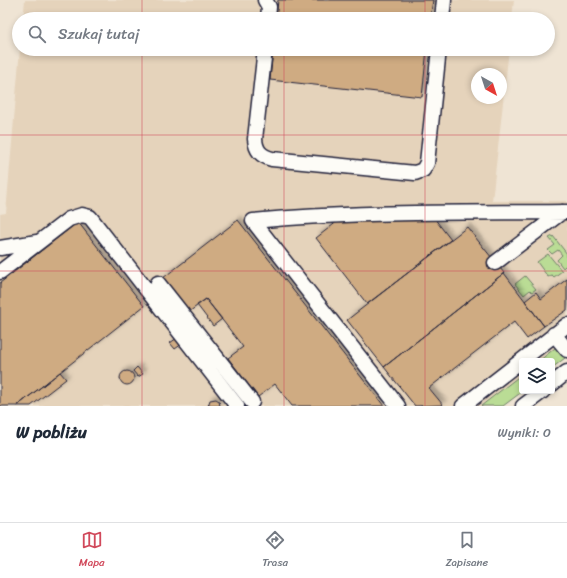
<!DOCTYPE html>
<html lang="pl">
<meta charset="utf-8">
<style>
:root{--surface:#fff;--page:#f2f2f3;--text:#1f2937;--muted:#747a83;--line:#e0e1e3;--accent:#d1495b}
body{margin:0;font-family:Sriracha,sans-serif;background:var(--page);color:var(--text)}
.controls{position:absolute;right:12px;bottom:12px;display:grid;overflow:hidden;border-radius:4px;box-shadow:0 2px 6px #0003}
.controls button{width:36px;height:36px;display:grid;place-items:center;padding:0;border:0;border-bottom:1px solid var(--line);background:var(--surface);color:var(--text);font:20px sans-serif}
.compass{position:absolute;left:471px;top:68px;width:36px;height:36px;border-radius:50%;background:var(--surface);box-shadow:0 2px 6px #0003;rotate:141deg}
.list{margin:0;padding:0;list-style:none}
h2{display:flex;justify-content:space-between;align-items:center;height:52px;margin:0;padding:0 16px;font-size:17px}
h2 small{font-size:13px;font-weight:400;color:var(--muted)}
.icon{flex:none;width:22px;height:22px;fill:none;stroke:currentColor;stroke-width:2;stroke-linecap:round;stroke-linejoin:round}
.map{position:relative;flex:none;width:567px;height:406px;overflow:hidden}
.search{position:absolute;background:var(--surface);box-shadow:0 2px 6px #0003;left:12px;right:12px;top:12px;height:44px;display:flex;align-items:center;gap:10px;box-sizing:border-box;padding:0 14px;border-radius:22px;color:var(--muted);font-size:15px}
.sheet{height:116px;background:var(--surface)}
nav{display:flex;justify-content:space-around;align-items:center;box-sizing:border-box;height:56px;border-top:1px solid var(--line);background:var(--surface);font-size:11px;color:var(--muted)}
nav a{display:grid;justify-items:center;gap:2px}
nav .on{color:var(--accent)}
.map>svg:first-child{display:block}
.built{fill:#e5d3bb;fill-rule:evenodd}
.green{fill:#badc95;stroke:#6e7f68}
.building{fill:#cfab82;stroke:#22223b;filter:url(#shadow)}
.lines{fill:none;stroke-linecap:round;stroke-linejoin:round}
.minor-casing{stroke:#22223b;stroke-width:17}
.minor{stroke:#fdfcf7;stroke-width:14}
.grid{fill:none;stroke:#d1495b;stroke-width:1;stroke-opacity:0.55}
</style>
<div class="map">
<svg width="567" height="406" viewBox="0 0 567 406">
<defs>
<filter id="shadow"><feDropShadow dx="3.5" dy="-3.5" stdDeviation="2" flood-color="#0004"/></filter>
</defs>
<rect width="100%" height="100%" fill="#efe4d4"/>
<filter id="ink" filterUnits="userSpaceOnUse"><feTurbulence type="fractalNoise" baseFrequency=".025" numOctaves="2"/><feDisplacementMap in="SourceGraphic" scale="8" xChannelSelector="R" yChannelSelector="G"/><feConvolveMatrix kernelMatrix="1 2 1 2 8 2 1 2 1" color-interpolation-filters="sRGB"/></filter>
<g filter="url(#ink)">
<path class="built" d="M25 0H514L512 19H23Z
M20 49H509L492 201H567V349L551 361H522V384L493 406H244L194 342 229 406H0V214L6 213ZM477 74H501V98H477Z"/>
<path class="green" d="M553 236 567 254V267L565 266 563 268 557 260 562 255 558 250 552 254 548 250 555 245 549 238Z
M548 254 562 271 554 277 552 275 548 277 537 262Z
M525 276 536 289 532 292 530 290 524 295 515 284Z
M555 348 565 358 552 368V361H539Z
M522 374 523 391 503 406H481Z"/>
<path class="building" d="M278 0H433L430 19H276Z
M273 49H427L422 97 270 80Z
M434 218 451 240 367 304 316 238 338 221Z
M238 220 384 406H292L275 384 258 397 228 358 243 347 206 299 189 312 163 278Z
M78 222 144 306 17 406H0V283Z
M467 227 504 273 384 367 347 320Z
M504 273 544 326 527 339 514 322 429 388 443 405 415 406 384 367Z
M567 279V310L544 326 525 301 536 292 541 299Z
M206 299 222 319 213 326 197 305Z
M177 338 182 344 175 349 170 343Z
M137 367 143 374 138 377 133 371Z
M120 378a7 7 0 1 1 14 0a7 7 0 1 1-14 0Z
M60 372 66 379 31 406H17Z
M216 399 219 401 220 406H208L210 400Z"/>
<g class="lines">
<defs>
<path id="minor" d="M265 0 269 7 268 19
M442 19 444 0
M265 49 255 139C256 151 261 156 272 159L415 173 423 170 427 163 439 49
M0 248 37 242
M495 263 562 212
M0 272 69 219 82 215 90 217 237 406
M158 283 252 402
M554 334 567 350
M552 384 567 372
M398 406 253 221C357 211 462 213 567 212
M463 406 567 325
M523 406 543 391"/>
</defs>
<use href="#minor" class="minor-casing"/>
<use href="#minor" class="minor"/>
</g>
</g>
<path class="grid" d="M142 0V19M284 0V19M425 0V19M142 49V406M284 49V406M425 49V406M0 135H567M0 271H567"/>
</svg>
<div class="controls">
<button><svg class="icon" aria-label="layers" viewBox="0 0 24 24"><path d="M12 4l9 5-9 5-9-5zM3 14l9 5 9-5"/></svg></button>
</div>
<svg class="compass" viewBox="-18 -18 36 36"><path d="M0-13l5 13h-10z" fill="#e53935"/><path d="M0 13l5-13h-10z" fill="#747a83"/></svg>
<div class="search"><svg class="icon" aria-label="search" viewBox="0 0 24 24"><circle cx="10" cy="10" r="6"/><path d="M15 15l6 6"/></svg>Szukaj tutaj</div>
</div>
<section class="sheet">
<h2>W pobliżu<small>Wyniki: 0</small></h2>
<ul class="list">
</ul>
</section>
<nav>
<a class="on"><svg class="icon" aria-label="map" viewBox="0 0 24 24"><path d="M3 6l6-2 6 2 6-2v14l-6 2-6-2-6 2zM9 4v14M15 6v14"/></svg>Mapa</a>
<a><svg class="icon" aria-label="directions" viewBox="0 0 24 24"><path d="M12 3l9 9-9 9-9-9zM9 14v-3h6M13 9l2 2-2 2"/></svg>Trasa</a>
<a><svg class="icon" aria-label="saved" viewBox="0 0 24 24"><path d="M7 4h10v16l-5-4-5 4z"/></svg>Zapisane</a>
</nav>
